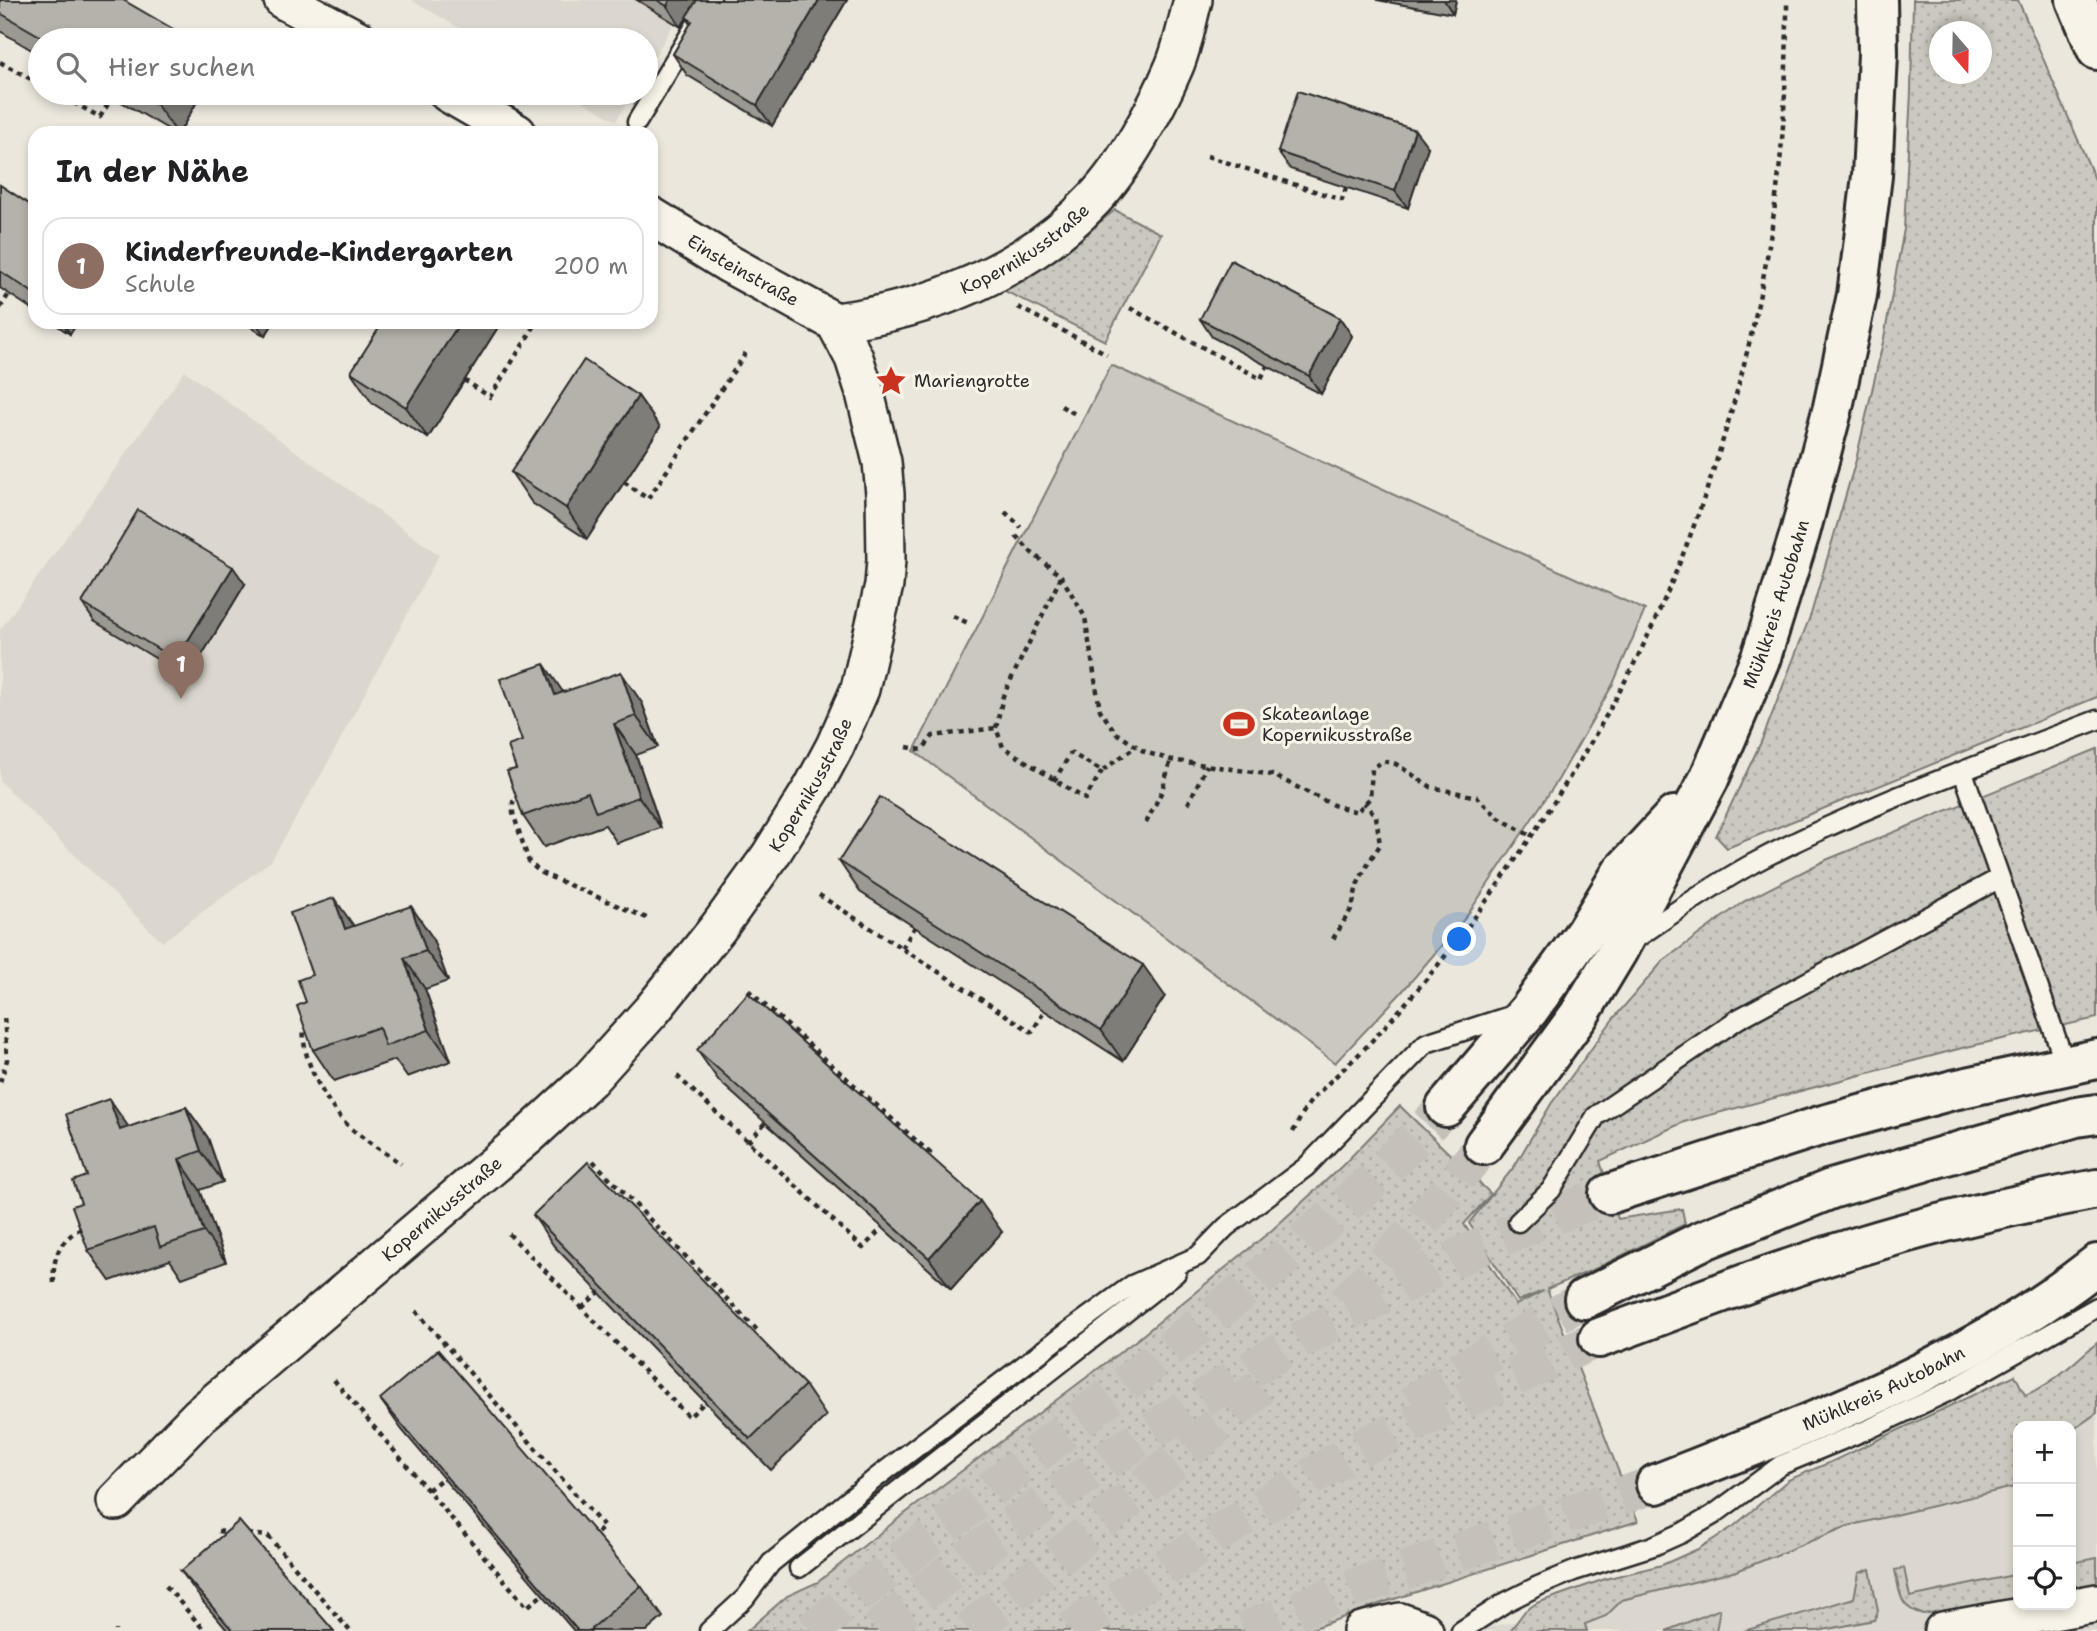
<!DOCTYPE html>
<html lang="de">
<meta charset="utf-8">
<style>
:root{--surface:#fff;--page:#f6f6f6;--text:#202124;--muted:#757577;--line:#e0e0e0;--accent:#c8321e}
body{margin:0;font-family:"Shantell Sans",sans-serif;background:var(--page);color:var(--text)}
.controls{position:absolute;right:21px;bottom:21px;display:grid;overflow:hidden;border-radius:14px;box-shadow:0 4px 10px #0003}
.controls button{width:63px;height:63px;display:grid;place-items:center;padding:0;border:0;border-bottom:2px solid var(--line);background:var(--surface);color:var(--text);font:35px sans-serif}
.compass{position:absolute;left:1929px;top:21px;width:63px;height:63px;border-radius:50%;background:var(--surface);box-shadow:0 4px 10px #0003;rotate:160deg}
.you{position:absolute;left:1460px;top:940px;width:24px;height:24px;margin:-18px;border:5px solid #fff;border-radius:50%;background:#1a73e8;box-shadow:0 0 0 10px #1a73e833}
.badge{display:grid;place-items:center;width:46px;height:46px;border-radius:50%;background:var(--accent);color:#fff;font-size:23px;font-weight:700}
.pin{position:absolute;translate:-50% -58px;filter:drop-shadow(0 2px 4px #0008)}
.pin::after{content:'';position:absolute;top:37px;width:24px;height:21px;background:inherit;clip-path:polygon(0 0,100% 0,50% 100%)}
.list{margin:0;padding:0;list-style:none}
h2{display:flex;justify-content:space-between;align-items:center;height:91px;margin:0;padding:0 28px;font-size:30px}
h2 small{font-size:23px;font-weight:400;color:var(--muted)}
.list li{display:grid;grid-template-columns:46px 1fr auto;gap:21px;align-items:center;box-sizing:border-box;height:98px;margin:0 14px 14px;padding:0 14px;border:2px solid var(--line);border-radius:21px}
.list b{display:block;font-size:26px;white-space:nowrap}
.list p{margin:0;font-size:23px;white-space:nowrap;color:var(--muted)}
.list em{font-size:23px;font-style:normal;color:var(--muted)}
.icon{flex:none;width:38px;height:38px;fill:none;stroke:currentColor;stroke-width:2;stroke-linecap:round;stroke-linejoin:round}
.map{position:relative;flex:none;width:2097px;height:1631px;overflow:hidden}
.search{position:absolute;background:var(--surface);box-shadow:0 4px 10px #0003;left:28px;top:28px;width:630px;height:77px;display:flex;align-items:center;gap:18px;box-sizing:border-box;padding:0 24px;border-radius:38px;color:var(--muted);font-size:26px}
.panel{position:absolute;background:var(--surface);box-shadow:0 4px 10px #0003;left:28px;top:126px;width:630px;height:203px;border-radius:21px}
.map>svg:first-child{display:block}
.built{fill:#dbd7ce}
.grass{fill:url(#grass-dots);stroke:#7b7a75;stroke-width:2;fill-rule:evenodd}
.park{fill:#cbc8bf;stroke:#7b7a75;stroke-width:2}
.lines{fill:none;stroke-linecap:round;stroke-linejoin:round}
.motorway-tunnel{stroke:#c5c1b9;stroke-width:38;stroke-dasharray:38 19;stroke-linecap:butt}
.service-casing{stroke:#2b2b2b;stroke-width:23}
.minor-casing{stroke:#2b2b2b;stroke-width:42}
.motorway-casing{stroke:#2b2b2b;stroke-width:44}
.path{stroke:#2b2b2b;stroke-width:4.5;stroke-dasharray:5 5;stroke-linecap:butt}
.service{stroke:#f7f3e8;stroke-width:18}
.minor{stroke:#f7f3e8;stroke-width:37}
.motorway{stroke:#f7f3e8;stroke-width:38}
.wall{fill:#9c9993;stroke:#2b2b2b;stroke-width:2}
.shaded-wall{fill:#7f7d78;stroke:#2b2b2b;stroke-width:2}
.building{fill:#b5b2ab;stroke:#2b2b2b;stroke-width:2}
.labels{text-anchor:middle;dominant-baseline:central;stroke-width:6;stroke-linejoin:round;paint-order:stroke}
.street-label{font-size:18px;fill:#2b2b2b;stroke:#f7f3e8}
.poi-label{font-size:18px;fill:#2b2b2b;stroke:#f7f3e8;text-anchor:start}
</style>
<div class="map">
<svg width="2097" height="1631" viewBox="0 0 2097 1631">
<defs>
<pattern id="grass-dots" width="8" height="8" patternUnits="userSpaceOnUse" patternTransform="scale(1.75)"><rect width="8" height="8" fill="#cbc8bf"/><path d="M2 2h.1M6 6h.1" fill="none" stroke="#aeaca4" stroke-width="1.8" stroke-linecap="round"/></pattern>
</defs>
<rect width="100%" height="100%" fill="#ebe7dd"/>
<filter id="ink" filterUnits="userSpaceOnUse"><feTurbulence type="fractalNoise" baseFrequency=".0143" numOctaves="2"/><feDisplacementMap in="SourceGraphic" scale="14" xChannelSelector="R" yChannelSelector="G"/><feConvolveMatrix kernelMatrix="1 2 1 2 8 2 1 2 1" color-interpolation-filters="sRGB"/></filter>
<g filter="url(#ink)">
<path class="built" d="M411 0H688L646 71V40H480Z
M569 93H633L616 121Z
M185 371 439 555 325 768 271 861 162 942 0 781V630Z
M2097 1400V1631H1470L1590 1606 1790 1551 2018 1453V1605H2071V1426Z"/>
<path class="grass" d="M1913 0H2018L2097 184V697L1727 848 1716 836 1762 740 1811 614 1856 460 1884 338 1904 229 1911 91ZM1940 32H1982V74H1940Z
M1115 210 1161 234 1105 341 1003 290 1026 280Z
M2097 749V1018L1962 1048 1684 1122 1600 1161 1618 1219 1682 1209 1685 1224 1597 1268 1547 1289 1638 1521 1382 1603 1306 1631H747L787 1596 818 1582 899 1518 1139 1338 1272 1230 1343 1165 1400 1106 1491 1194 1464 1224 1516 1305 1543 1291 1518 1301 1469 1223 1514 1167 1551 1104 1613 1019 1663 961 1743 902 1826 860Z
M2097 1343V1413L2071 1431V1426H2018V1486L1848 1526 1737 1571 1622 1600 1606 1616 1585 1624 1587 1631H1510L1525 1611 1537 1603 1605 1579 1662 1565 1698 1549 1734 1526 1788 1480 1831 1462 2015 1375 2025 1395C2054 1384 2073 1362 2097 1343Z
M2097 1558V1585L2071 1589V1563Z
M1904 1568 1910 1597 2018 1574V1598L1923 1614C1898 1608 1900 1592 1895 1570Z
M1870 1569 1878 1611 1874 1620 1818 1631H1744L1854 1598 1859 1573Z
M1720 1609 1716 1631H1666Z"/>
<path class="park" d="M1111 365 1645 610 1613 684 1558 780 1466 917 1401 993 1335 1063 914 751Z"/>
<g class="lines">
<path class="motorway-tunnel" d="M1345 1304 1411 1235 1484 1145
M1413 1404 1440 1383 1584 1299
M811 1631 1275 1266 1367 1186 1446 1107
M877 1631C947 1570 1025 1516 1102 1464 1232 1377 1367 1296 1511 1233 1543 1219 1576 1207 1609 1194
M969 1631 1229 1416 1272 1375
M1070 1631 1222 1531 1357 1449 1599 1338
M1244 1631 1345 1591 1656 1484"/>
<defs>
<path id="service" d="M637 122 711 0
M1963 772 2066 1066
M1634 940C1672 914 1710 887 1750 865 1860 806 1980 765 2097 720
M1518 1222 1551 1190 1596 1116 1738 1019 2000 878
M799 1568 1176 1273
M709 1631 745 1598 771 1563 876 1478 1066 1333 1132 1285 1198 1256 1226 1227 1306 1167 1426 1043 1516 1014
M1461 1631 1506 1602 1538 1586 1574 1571 1653 1546 1682 1533 1713 1515 1781 1465 1871 1428 1949 1391 2097 1307"/>
<g id="minor">
<path d="M283 0 359 40"/>
<path d="M448 93 517 133"/>
<path id="s1" d="M651 216 729 264 835 322"/>
<path id="s2" d="M835 322C930 310 1027 271 1094 199 1126 165 1156 109 1174 67 1183 46 1187 22 1193 0"/>
<path id="s3" d="M116 1501 200 1415 528 1136 590 1079 653 1009 718 928 770 856 813 787 835 746 860 689 884 585 886 560 885 494 882 462 864 389 854 358 835 322"/>
<path d="M1362 1631 1400 1622 1424 1631"/>
<path d="M1943 1631 2097 1603"/>
</g>
<g id="motorway">
<path d="M2076 0 2097 50"/>
<path d="M1446 1107 1529 1010 1586 931 1622 872 1674 816"/>
<path id="s4" d="M1484 1145 1579 1015 1617 952 1709 779 1761 657 1800 533 1833 407 1857 295 1872 176 1878 54 1877 0"/>
<path d="M1609 1194 1823 1125 1953 1090 2097 1059"/>
<path d="M1584 1299 1699 1242 1831 1189 2076 1117 2097 1114"/>
<path d="M1599 1338C1686 1306 1772 1272 1860 1246 1938 1222 2017 1204 2097 1189"/>
<path id="s5" d="M1656 1484C1808 1424 1967 1367 2097 1264"/>
</g>
</defs>
<use href="#service" class="service-casing"/>
<use href="#minor" class="minor-casing"/>
<use href="#motorway" class="motorway-casing"/>
<path class="path" d="M0 62 40 84
M56 93 100 117 113 96
M1207 156 1342 200 1346 188
M1018 307 1107 354
M0 308 9 294
M1130 308 1261 379 1267 366
M464 380 490 397 537 322
M1061 406 1077 415
M624 482 648 499 747 351
M1005 512 1021 527
M1016 536 1032 553 1061 576 1085 617 1100 710 1116 733 1145 752 1171 760 1273 775 1333 805 1357 812 1370 798 1372 769 1383 761 1396 764 1431 787 1477 797 1499 818 1531 836
M1061 577 1003 696 996 728 1003 747 1085 799 1102 771
M953 616 970 624
M907 747 922 750 933 736 996 728
M1054 781 1071 753 1102 771 1136 746
M520 793 513 802V813L529 862 541 873 649 919
M1188 804 1207 765
M1146 823 1161 793 1171 760
M819 895 1032 1032 1045 1010
M1333 939 1352 908 1357 885 1367 865 1380 845 1376 816 1364 803
M902 948 915 927
M748 990 930 1153 925 1158
M310 1027 304 1029C300 1059 329 1110 352 1129 367 1142 385 1152 401 1164
M677 1076 863 1248 882 1228
M0 1082 7 1060 4 1015
M1293 1132C1298 1123 1302 1113 1308 1105 1326 1083 1348 1066 1367 1046 1405 1005 1445 959 1477 914 1537 831 1593 746 1639 654 1710 510 1762 331 1779 172 1785 115 1787 57 1787 0
M748 1142 765 1123
M593 1161 758 1331 751 1338
M509 1234 689 1417 705 1402
M54 1283C52 1256 60 1240 84 1226
M582 1308 599 1292
M416 1311 604 1527 594 1536
M334 1380 527 1607 542 1595
M428 1490 443 1478
M218 1531 232 1533
M248 1534 268 1536 350 1631
M166 1586 205 1631
M116 1630V1631"/>
<use href="#service" class="service"/>
<use href="#minor" class="minor"/>
<use href="#motorway" class="motorway"/>
</g>
<path class="wall" d="M0 0 192 40H40V55L0 31Z
M637 0H847L772 126 687 75 673 54 691 24 687 18 681 27Z
M1377 0H1456L1453 14Z
M106 93H202L179 133H175Z
M1428 147 1408 208 1290 169 1278 152Z
M0 185 35 208V311L0 288Z
M1340 318 1352 336 1321 394 1212 337 1200 319Z
M52 322H78L70 334Z
M243 322H274L265 336Z
M500 324 428 438 372 403 351 372Z
M638 396 660 427 587 539 532 503 511 472Z
M245 584 188 678 94 621 82 603Z
M564 692 642 703 658 747 636 755 661 828 617 843 605 825 544 847 523 816 516 769 522 741Z
M839 861 1165 996 1123 1061 860 892Z
M354 926 432 937 448 981 425 989 451 1061 407 1077 395 1060 334 1081 313 1050 306 1002 312 975Z
M697 1050 1002 1232 951 1289 719 1081Z
M186 1107 208 1138 223 1182 200 1190 226 1262 182 1278 170 1260 110 1281 88 1250 81 1203 87 1176 129 1127Z
M533 1215 805 1385 826 1416 771 1470 554 1246Z
M380 1399 641 1586 663 1617 647 1631H574L402 1430Z
M181 1571 334 1631H228L203 1602Z"/>
<path class="shaded-wall" d="M670 0H698L681 27 667 6Z
M819 0H847L772 126 757 105Z
M1444 0H1456L1453 14Z
M162 93H202L179 133H177L156 104Z
M1415 130 1428 147 1408 208 1395 191Z
M1340 318 1352 336 1321 394 1309 376Z
M62 322H78L70 334Z
M255 322H274L265 336Z
M460 322H498L500 324 428 438 406 407Z
M638 396 660 427 587 539 566 508Z
M233 567 245 584 188 678 176 660Z
M544 664 565 695H555Z
M621 672 642 703 658 747 636 716Z
M614 724 636 755 661 828 639 797Z
M334 898 356 929H345Z
M411 906 432 937 448 981 426 951Z
M404 958 425 989 451 1061 429 1030Z
M1143 965 1165 996 1123 1061 1101 1030Z
M109 1099 130 1129 120 1130Z
M186 1107 208 1138 223 1182 201 1151Z
M179 1159 200 1190 226 1262 204 1232Z
M980 1201 1002 1232 951 1289 929 1258Z"/>
<path class="building" d="M0 0H123L192 40H47L0 13Z
M657 0H670L667 6Z
M697 0H819L757 105 673 54 692 21 686 17Z
M1298 91 1415 130 1395 191 1278 152Z
M138 93H162L156 104Z
M0 185 35 208V294L0 271Z
M1231 260 1340 318 1309 376 1200 319Z
M383 322H460L406 407 351 372Z
M584 360 638 396 566 508 511 472Z
M138 510 233 567 176 660 82 603Z
M544 664 555 695 621 672 636 716 614 724 639 797 596 812 588 792 523 816 507 771 516 769 508 746 522 741 500 679Z
M880 797 1143 965 1101 1030 839 861Z
M334 898 345 929 411 906 426 951 404 958 429 1030 385 1046 379 1027 313 1050 297 1006 306 1002 298 980 312 975 290 913Z
M748 993 980 1201 929 1258 697 1050Z
M109 1099 120 1130 186 1107 201 1151 179 1159 204 1232 160 1247 154 1227 88 1250 72 1206 81 1203 73 1181 87 1176 66 1114Z
M588 1162 805 1385 750 1439 533 1215Z
M438 1350 641 1586 589 1631H578L380 1399Z
M239 1521 334 1631H233L181 1571Z"/>
</g>
<defs>
<symbol id="sight-bare" viewBox="-9 -9 18 18"><path d="M0-6L1.8-2.2L6-1.7L2.9 1.2L3.7 5.4L0 3.3L-3.7 5.4L-2.9 1.2L-6-1.7L-1.8-2.2Z" fill="#c8321e" stroke="#f7f3e8" stroke-width="2.5" paint-order="stroke"/></symbol>
<symbol id="stadium-bare" viewBox="-9 -9 18 18"><path d="M0-5a6.5 5 0 1 0 0 10a6.5 5 0 1 0 0-10ZM-3.5-1.8h7v3.6h-7Z" fill="#c8321e" stroke="#f7f3e8" stroke-width="2.5" paint-order="stroke"/></symbol>
</defs>
<g fill-rule="evenodd">
<use href="#sight-bare" x="869" y="359" width="44" height="44"/>
<use href="#stadium-bare" x="1217" y="702" width="44" height="44"/>
</g>
<g class="labels">
<g class="street-label">
<text stroke="none"><textPath href="#s2" startOffset="206">Kopernikusstraße</textPath></text>
<text stroke="none"><textPath href="#s1" startOffset="107">Einsteinstraße</textPath></text>
<text stroke="none"><textPath href="#s4" startOffset="618">Mühlkreis Autobahn</textPath></text>
<text stroke="none"><textPath href="#s3" startOffset="1004">Kopernikusstraße</textPath></text>
<text stroke="none"><textPath href="#s3" startOffset="438">Kopernikusstraße</textPath></text>
<text stroke="none"><textPath href="#s5" startOffset="247">Mühlkreis Autobahn</textPath></text>
</g>
<g class="poi-label">
<text x="914" y="381">Mariengrotte</text>
<text x="1262" y="714">Skateanlage<tspan x="1262" dy="21">Kopernikusstraße</tspan></text>
</g>
</g>
</svg>
<div class="controls">
<button>+</button>
<button>−</button>
<button><svg class="icon" aria-label="locate" viewBox="0 0 24 24"><circle cx="12" cy="12" r="6"/><path d="M12 2v4M12 18v4M2 12h4M18 12h4"/></svg></button>
</div>
<svg class="compass" viewBox="-18 -18 36 36"><path d="M0-13l5 13h-10z" fill="#e53935"/><path d="M0 13l5-13h-10z" fill="#757577"/></svg>
<div class="you"></div>
<div class="pin badge" style="left:181px;top:699px;background:#8d6e63">1</div>
<div class="search"><svg class="icon" aria-label="search" viewBox="0 0 24 24"><circle cx="10" cy="10" r="6"/><path d="M15 15l6 6"/></svg>Hier suchen</div>
<section class="panel">
<h2>In der Nähe<small></small></h2>
<ul class="list">
<li><span class="badge" style="background:#8d6e63">1</span><div><b>Kinderfreunde-Kindergarten</b><p>Schule</p></div><em>200 m</em></li>
</ul>
</section>
</div>
